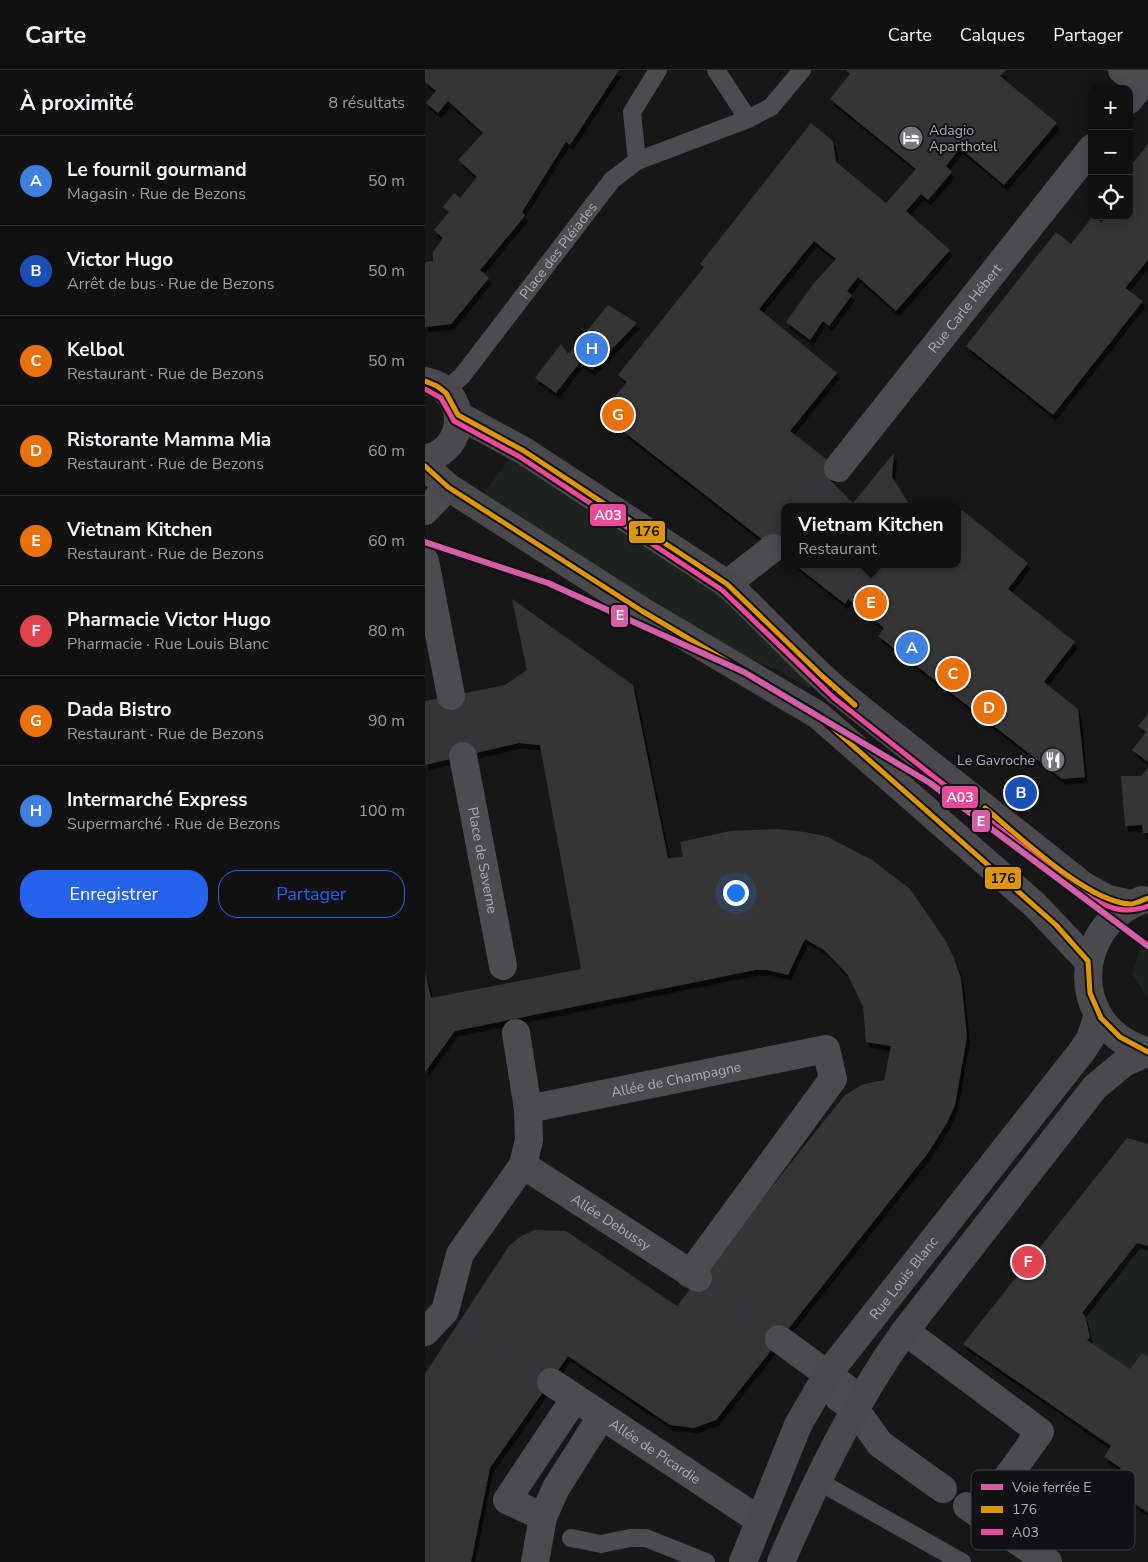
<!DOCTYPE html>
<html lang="fr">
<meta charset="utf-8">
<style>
:root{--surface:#111;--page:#1a1a1a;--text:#f1f3f6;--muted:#9c9d9f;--line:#303131;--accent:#2563eb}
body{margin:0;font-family:"Nunito Sans",sans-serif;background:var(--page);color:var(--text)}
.controls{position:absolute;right:15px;top:15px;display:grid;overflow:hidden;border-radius:10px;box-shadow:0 2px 12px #0003}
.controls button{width:45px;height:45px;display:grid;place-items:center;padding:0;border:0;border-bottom:1px solid var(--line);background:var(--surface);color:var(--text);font:25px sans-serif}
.you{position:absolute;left:310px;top:822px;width:18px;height:18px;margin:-12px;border:4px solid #fff;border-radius:50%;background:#1a73e8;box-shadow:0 0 0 8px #1a73e833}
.badge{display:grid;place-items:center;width:32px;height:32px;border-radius:50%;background:var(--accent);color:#fff;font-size:16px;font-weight:700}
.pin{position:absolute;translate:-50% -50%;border:2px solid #fff;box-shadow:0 1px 5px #0006}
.popup{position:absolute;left:356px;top:433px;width:180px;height:65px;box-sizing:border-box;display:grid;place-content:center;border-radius:10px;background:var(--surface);filter:drop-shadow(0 1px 4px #0005);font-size:16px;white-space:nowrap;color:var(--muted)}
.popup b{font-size:19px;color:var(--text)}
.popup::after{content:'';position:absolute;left:50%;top:100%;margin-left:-10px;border:10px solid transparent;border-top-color:var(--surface)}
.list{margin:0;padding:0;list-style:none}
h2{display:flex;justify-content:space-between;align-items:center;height:65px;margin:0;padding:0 20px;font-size:21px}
h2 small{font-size:16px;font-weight:400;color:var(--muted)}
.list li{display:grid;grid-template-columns:32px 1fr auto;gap:15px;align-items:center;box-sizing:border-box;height:90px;padding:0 20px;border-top:1px solid var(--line)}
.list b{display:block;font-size:19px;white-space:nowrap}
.list p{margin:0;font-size:16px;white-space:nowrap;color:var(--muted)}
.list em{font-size:16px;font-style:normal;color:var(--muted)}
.actions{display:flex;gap:10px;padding:15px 20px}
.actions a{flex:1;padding:11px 0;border:1px solid var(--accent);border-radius:20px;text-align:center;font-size:18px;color:var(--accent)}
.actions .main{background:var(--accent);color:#fff}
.icon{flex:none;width:28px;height:28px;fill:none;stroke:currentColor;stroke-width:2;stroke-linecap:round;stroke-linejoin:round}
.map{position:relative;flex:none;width:723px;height:1492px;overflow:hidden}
header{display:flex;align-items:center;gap:30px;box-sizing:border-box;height:70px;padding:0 25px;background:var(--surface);border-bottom:1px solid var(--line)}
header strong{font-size:24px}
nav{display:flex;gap:28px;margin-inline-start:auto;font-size:18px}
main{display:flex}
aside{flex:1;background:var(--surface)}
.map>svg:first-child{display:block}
.green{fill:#1d241e}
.building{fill:#353536;filter:url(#shadow)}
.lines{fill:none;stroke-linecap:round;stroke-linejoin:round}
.street-tunnel{stroke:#343537;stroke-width:28;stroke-dasharray:28 14;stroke-linecap:butt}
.lane{stroke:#4b4c50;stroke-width:18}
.street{stroke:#4b4c50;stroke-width:28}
.secondary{stroke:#4a4a4e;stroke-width:28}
.bus-1-casing{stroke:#111113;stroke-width:9}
.bus-2-casing{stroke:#111113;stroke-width:9}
.bus-1{stroke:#dc9600;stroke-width:5}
.bus-2{stroke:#eb4999;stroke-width:5}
.rail-1-casing{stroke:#111113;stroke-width:10}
.rail-1{stroke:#d45fa9;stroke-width:6}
.labels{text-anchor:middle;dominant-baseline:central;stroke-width:4;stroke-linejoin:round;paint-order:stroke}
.poi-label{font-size:14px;fill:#a8adb8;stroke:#111113;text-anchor:start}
.street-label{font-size:14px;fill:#a8adb8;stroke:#111113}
.key{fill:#111113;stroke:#3e4045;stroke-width:1}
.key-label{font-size:14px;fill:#a8adb8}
.line-badge{stroke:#111113;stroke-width:2}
.badge-label{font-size:14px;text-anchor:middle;font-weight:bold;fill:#fff}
.pale-badge-label{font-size:14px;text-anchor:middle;font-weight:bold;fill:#111}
</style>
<header>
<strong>Carte</strong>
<nav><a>Carte</a><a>Calques</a><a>Partager</a></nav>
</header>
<main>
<aside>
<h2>À proximité<small>8 résultats</small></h2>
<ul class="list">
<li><span class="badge" style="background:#3f7fe0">A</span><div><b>Le fournil gourmand</b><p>Magasin · Rue de Bezons</p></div><em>50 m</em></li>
<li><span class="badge" style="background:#1a4fb4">B</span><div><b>Victor Hugo</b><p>Arrêt de bus · Rue de Bezons</p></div><em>50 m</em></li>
<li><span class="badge" style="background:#e8710a">C</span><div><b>Kelbol</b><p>Restaurant · Rue de Bezons</p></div><em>50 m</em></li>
<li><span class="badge" style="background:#e8710a">D</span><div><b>Ristorante Mamma Mia</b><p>Restaurant · Rue de Bezons</p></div><em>60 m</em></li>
<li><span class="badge" style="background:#e8710a">E</span><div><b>Vietnam Kitchen</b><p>Restaurant · Rue de Bezons</p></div><em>60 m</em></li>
<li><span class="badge" style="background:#e0444e">F</span><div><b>Pharmacie Victor Hugo</b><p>Pharmacie · Rue Louis Blanc</p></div><em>80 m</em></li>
<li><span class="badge" style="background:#e8710a">G</span><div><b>Dada Bistro</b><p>Restaurant · Rue de Bezons</p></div><em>90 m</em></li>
<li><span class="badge" style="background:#3f7fe0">H</span><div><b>Intermarché Express</b><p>Supermarché · Rue de Bezons</p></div><em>100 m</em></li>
</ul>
<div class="actions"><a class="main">Enregistrer</a><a>Partager</a></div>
</aside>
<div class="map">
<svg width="723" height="1492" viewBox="0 0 723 1492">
<defs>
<filter id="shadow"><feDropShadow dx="3" dy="5.5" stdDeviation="0" flood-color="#0009"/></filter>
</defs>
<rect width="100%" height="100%" fill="#171717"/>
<path class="green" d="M84 389 299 527 388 615 383 618 358 603 291 573 58 425Z
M723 875V929L708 905 714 880Z
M712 1173 723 1176V1287L717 1283 705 1299 662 1270 665 1267 660 1246 657 1243Z"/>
<path class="building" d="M0 0H194L145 75 141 72 97 142 100 145 99 147 55 200 64 208 26 254 0 257V192L8 191V182L18 168 9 160 24 142 18 137 29 123 35 128 52 107 33 90 58 63 23 31 13 43 1 33 11 21 0 12Z
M421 0H581L575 6 632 53 579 115 535 78 521 96 527 102 503 130 496 124 481 141 525 180 471 241 433 207 422 221 427 225 404 256 398 251 385 270 361 252 389 213 411 189 389 171 334 239 412 303 365 361 413 398 405 410 428 433 469 383 467 407 486 437H360V487L199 362 205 354 182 336 202 312 193 305 279 197 275 194 386 53 408 71 411 92 461 133 491 99 405 29 425 4Z
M723 74V190L700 218 718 231 628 345 541 276 631 162 646 174 668 146 677 153 682 146H704V98Z
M183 235 212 253 167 300 155 292 131 323 110 308 136 274 143 284Z
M537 440 603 493 583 519 650 572 619 612 653 639 660 707 637 709 453 566 459 558 423 529 420 534 369 494H532V446Z
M87 529 208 615 243 788 258 787 255 772 305 761 352 759 380 762 403 767 447 790 485 819 520 870 529 888 536 909 542 967 530 1035 522 1053 503 1083 291 1350 269 1358 245 1355 143 1286 65 1398 46 1492H0V1304L84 1176 96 1166 110 1160 141 1161 252 1236 419 1026 436 1015 459 1010 466 976 441 972 438 937 423 905 399 880 380 869 363 905 342 900H330L30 961 0 1002V902L6 928 156 899 115 675 94 673 0 695V631L80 615 102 600Z
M723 644V692L707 680 721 662 713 656Z
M723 698V763H718L717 755 700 756 696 706H716Z
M702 1068 723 1074V1176L712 1173 657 1243 660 1246 665 1267 662 1270 705 1299 717 1283 723 1287V1443L703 1429 707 1424 688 1411 696 1398 679 1387 686 1376 538 1274Z"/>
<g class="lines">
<path class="street-tunnel" d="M382 437 413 398
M348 478 360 463
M26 626 38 686
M273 1208 354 1269
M36 1250 126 1312"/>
<g class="lane">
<path d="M291 0 323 49"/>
<path d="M212 91 207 42 233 0"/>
<path id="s1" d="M20 320 37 306 187 110 212 91 323 49 346 37 377 0"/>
<path d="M391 1410 537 1492"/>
<path d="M146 1468 176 1474 205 1468H221L281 1492"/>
</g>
<g class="street">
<path d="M697 0 717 15"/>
<path d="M704 30 723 6"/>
<path id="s2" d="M413 398 667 78"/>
<path d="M0 441 23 417"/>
<path d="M0 491 26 626"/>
<path d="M302 514 348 478"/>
<path id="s3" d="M38 686 78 896"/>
<path id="s4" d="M103 1039 401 979 408 1009 265 1204"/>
<path id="s5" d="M98 1095 273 1208"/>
<path d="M480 1261 615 1362 555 1445"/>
<path d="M0 1262 20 1241 35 1184 98 1095 104 1070 103 1039 91 963"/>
<path d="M354 1269 421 1318 414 1328 430 1339 455 1374 518 1419"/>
<path id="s6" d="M126 1312 334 1450"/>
<path d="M542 1436 623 1492"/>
<path d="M118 1447 82 1430 150 1328"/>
<path d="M110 1492 118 1447 131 1418 176 1347"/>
</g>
<g class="secondary">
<path d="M0 311C44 319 44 379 0 389"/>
<path d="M33 345 99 381 302 514C341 549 374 588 414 622L659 816 683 829 706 834"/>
<path d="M0 396 23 417 217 541 393 645 610 835 663 891"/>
<path d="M717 830C663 850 644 920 686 961 697 972 710 977 723 982"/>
<path id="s7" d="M318 1492 373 1355 402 1305 657 981 665 969 673 945"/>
<path d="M356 1492C391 1411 429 1332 480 1261L670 1017 699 993 723 982"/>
</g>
<defs>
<path id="bus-1" d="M0 311 12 316 21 323 33 345 99 381 302 514 397 606 430 635
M0 396 23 417 217 541 393 645 631 855 663 891 665 923 676 948 695 967 723 982
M560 738C593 765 662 832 705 834 711 834 717 830 723 828"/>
<path id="bus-2" d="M0 319 16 328 29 351 95 387 297 520 409 628 655 822C680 836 695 846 723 836"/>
</defs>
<use href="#bus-1" class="bus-1-casing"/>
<use href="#bus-2" class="bus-2-casing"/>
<use href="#bus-1" class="bus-1"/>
<use href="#bus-2" class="bus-2"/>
<defs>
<path id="rail-1" d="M0 472 123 513 319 602 505 713 723 876"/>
</defs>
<use href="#rail-1" class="rail-1-casing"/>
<use href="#rail-1" class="rail-1"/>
</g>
<defs>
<symbol id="hotel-disc" viewBox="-11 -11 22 22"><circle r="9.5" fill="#757880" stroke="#111113"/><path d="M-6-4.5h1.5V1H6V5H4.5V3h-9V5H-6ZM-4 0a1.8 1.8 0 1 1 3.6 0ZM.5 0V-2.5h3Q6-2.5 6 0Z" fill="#fff"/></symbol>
<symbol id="restaurant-disc" viewBox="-11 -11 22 22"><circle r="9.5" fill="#757880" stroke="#111113"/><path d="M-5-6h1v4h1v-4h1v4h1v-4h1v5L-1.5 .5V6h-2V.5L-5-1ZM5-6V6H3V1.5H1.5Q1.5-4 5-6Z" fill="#fff"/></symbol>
</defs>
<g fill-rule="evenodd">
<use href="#hotel-disc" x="472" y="54" width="28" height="28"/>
<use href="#restaurant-disc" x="614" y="676" width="28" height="28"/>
</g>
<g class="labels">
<g class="poi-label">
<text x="504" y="60">Adagio<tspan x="504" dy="16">Aparthotel</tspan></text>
<text x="610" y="690" text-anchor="end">Le Gavroche</text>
</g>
<g class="street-label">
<text stroke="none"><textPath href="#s1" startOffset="180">Place des Pléiades</textPath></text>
<text stroke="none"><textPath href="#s2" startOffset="204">Rue Carle Hébert</textPath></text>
<text stroke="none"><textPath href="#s3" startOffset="106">Place de Saverne</textPath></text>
<text stroke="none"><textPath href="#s4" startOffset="151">Allée de Champagne</textPath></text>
<text stroke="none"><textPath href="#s5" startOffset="105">Allée Debussy</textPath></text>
<text stroke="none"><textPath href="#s7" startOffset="329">Rue Louis Blanc</textPath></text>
<text stroke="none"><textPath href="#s6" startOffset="125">Allée de Picardie</textPath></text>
</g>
</g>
<rect x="546" y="1400" width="164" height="80" rx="8" class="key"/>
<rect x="556" y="1414" width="22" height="6" fill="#d45fa9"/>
<rect x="556" y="1436" width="22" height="7" fill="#dc9600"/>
<rect x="556" y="1459" width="22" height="6" fill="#eb4999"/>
<g class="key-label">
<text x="587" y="1422">Voie ferrée E</text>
<text x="587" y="1444">176</text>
<text x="587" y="1467">A03</text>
</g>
<g class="line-badge">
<rect x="164" y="433" width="38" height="24" rx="5" fill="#eb4999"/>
<rect x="203" y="450" width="38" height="24" rx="5" fill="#dc9600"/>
<rect x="185" y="534" width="19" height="24" rx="5" fill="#d45fa9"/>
<rect x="516" y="715" width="38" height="24" rx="5" fill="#eb4999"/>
<rect x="546" y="739" width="20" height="24" rx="5" fill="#d45fa9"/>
<rect x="559" y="796" width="38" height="24" rx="5" fill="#dc9600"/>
</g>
<g class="badge-label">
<text x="183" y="450">A03</text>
<text x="195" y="550">E</text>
<text x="535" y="732">A03</text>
<text x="556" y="756">E</text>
</g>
<g class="pale-badge-label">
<text x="222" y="466">176</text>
<text x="578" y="813">176</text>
</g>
</svg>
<div class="controls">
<button>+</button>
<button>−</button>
<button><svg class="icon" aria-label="locate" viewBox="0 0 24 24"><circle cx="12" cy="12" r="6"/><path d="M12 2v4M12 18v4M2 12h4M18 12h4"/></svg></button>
</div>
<div class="you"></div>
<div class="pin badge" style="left:487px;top:578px;background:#3f7fe0">A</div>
<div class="pin badge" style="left:596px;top:723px;background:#1a4fb4">B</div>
<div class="pin badge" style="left:528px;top:604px;background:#e8710a">C</div>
<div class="pin badge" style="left:564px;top:638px;background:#e8710a">D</div>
<div class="pin badge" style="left:446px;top:533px;background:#e8710a">E</div>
<div class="popup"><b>Vietnam Kitchen</b>Restaurant</div>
<div class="pin badge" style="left:603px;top:1192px;background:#e0444e">F</div>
<div class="pin badge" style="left:193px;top:345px;background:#e8710a">G</div>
<div class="pin badge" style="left:167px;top:279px;background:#3f7fe0">H</div>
</div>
</main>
